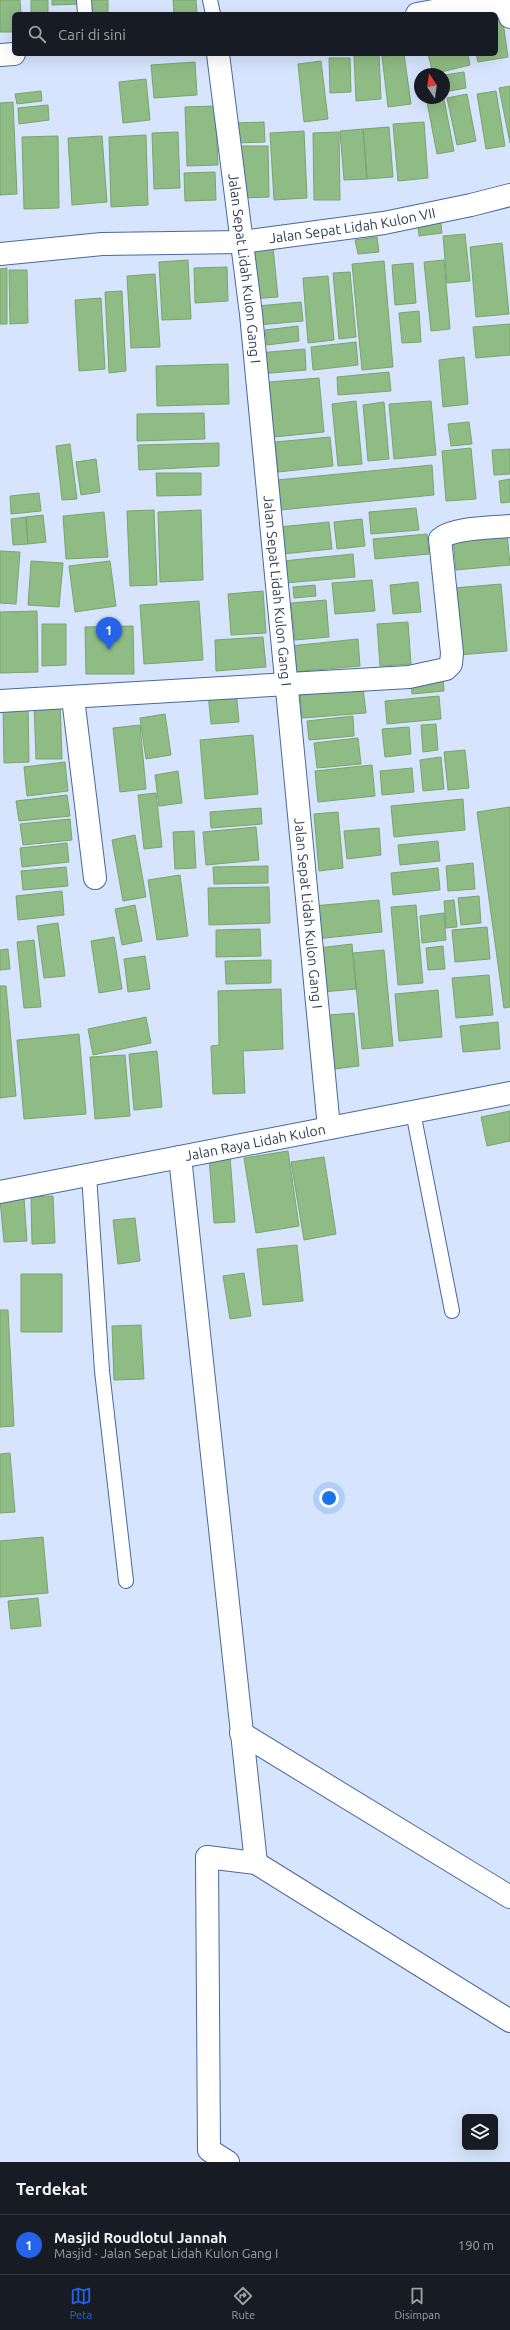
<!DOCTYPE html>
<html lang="id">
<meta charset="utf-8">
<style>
:root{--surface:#171b24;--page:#242831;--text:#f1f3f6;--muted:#9ea1a6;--line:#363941;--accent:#2563eb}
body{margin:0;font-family:Ubuntu,sans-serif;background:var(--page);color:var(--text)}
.controls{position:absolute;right:12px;bottom:12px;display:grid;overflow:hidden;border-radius:6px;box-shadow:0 4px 16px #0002}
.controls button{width:36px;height:36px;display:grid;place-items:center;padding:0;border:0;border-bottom:1px solid var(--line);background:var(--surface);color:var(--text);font:20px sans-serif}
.compass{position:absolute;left:414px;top:68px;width:36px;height:36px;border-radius:50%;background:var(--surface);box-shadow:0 4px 16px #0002;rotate:347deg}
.you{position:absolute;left:329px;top:1498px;width:14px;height:14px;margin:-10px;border:3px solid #fff;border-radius:50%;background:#1a73e8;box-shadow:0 0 0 6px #1a73e833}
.badge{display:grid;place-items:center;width:26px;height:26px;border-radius:50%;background:var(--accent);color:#fff;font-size:13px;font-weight:700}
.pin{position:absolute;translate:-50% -33px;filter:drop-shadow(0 1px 2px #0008)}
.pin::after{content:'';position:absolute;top:21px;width:14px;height:12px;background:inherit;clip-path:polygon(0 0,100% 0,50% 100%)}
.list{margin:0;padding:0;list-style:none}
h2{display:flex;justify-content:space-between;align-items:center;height:52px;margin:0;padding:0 16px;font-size:17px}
h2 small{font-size:13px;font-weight:400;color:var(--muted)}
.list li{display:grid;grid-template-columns:26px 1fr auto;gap:12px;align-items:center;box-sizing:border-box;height:60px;padding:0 16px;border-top:1px solid var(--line)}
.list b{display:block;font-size:15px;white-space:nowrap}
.list p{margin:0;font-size:13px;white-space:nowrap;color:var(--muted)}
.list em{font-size:13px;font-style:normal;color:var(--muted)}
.icon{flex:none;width:22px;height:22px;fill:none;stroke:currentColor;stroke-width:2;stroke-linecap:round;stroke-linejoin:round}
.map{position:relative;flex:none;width:510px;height:2162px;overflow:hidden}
.search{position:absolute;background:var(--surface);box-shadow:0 4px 16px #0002;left:12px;right:12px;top:12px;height:44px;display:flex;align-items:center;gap:10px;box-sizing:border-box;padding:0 14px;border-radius:6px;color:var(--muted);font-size:15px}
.sheet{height:112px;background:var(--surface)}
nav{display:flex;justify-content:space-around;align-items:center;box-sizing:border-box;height:56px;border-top:1px solid var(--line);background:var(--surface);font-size:11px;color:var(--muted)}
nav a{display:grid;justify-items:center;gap:2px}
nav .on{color:var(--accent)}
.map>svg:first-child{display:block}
.building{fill:#8fbb85;stroke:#78a46e}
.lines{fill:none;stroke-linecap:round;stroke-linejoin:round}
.lane-casing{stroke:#48689b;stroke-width:16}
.street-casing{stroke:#48689b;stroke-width:24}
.secondary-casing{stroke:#48689b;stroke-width:24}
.lane{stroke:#fff;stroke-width:14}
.street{stroke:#fff;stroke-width:22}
.secondary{stroke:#fff;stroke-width:22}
.labels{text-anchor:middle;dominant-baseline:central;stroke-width:3;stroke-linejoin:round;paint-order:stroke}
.street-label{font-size:14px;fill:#2e3d54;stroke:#fff}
</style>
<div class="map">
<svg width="510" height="2162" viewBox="0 0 510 2162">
<rect width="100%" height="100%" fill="#d6e5fd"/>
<path class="building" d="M0 0H20L21 14H14V32H0Z
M31 0H48V14H31Z
M52 0H80V4L52 5Z
M85 0H108V14H86Z
M173 0H196L197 14H174Z
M502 15 508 57 478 62 476 54H496V16Z
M379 54 381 99 356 101 354 55Z
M404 54 411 104 388 107 382 56Z
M428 54H468L470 65 433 74Z
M329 58H350L351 92 330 93Z
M321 61 328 119 304 122 298 64Z
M195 62 197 95 154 98 151 65Z
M464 72 466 88 444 92V75Z
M146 79 150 120 123 123 119 82Z
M510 86V143L499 88Z
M41 91 42 101 17 104 15 94Z
M496 91 505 146 486 149 477 94Z
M467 94 476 141 457 145 447 98Z
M444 99 454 151 437 154 427 102Z
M13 102 17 194 0 195V103Z
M48 105 49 120 19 124 18 108Z
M215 106 218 165 187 166 185 107Z
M264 122 265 142 237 143 236 123Z
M424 122 428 178 398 181 393 124Z
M389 127 393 177 367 179 363 129Z
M363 129 367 179 344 180 340 131Z
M304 131 307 198 274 200 270 133Z
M178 132 180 188 154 189 152 133Z
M339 132 340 200H314L313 133Z
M146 135 148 205 111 207 109 137Z
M58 136 59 208 24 209 22 137Z
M102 136 107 202 72 205 68 138Z
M239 146H268L269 197 240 198Z
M215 172 216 200 185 201 184 173Z
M440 216 442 233 419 236 417 218Z
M465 234 470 281 447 283 443 236Z
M377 237 379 252 358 254 355 240Z
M502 243 509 314 476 317 470 247Z
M273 247 278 297 251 299 246 250Z
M188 260 191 319 162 320 159 262Z
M444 260 450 329 431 331 424 262Z
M384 261 393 367 362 370 352 264Z
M413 263 416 303 395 305 392 265Z
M227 267 228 301 195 303 194 268Z
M7 268V324H0V269Z
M9 270H27L28 323 10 324Z
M350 272 356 337 339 339 333 273Z
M155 274 160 347 131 348 127 276Z
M328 276 334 340 308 343 303 278Z
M122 291 126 371 109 373 105 292Z
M101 298 105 369 79 371 75 300Z
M301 302 303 321 258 325 257 306Z
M419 311 421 342 402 343 399 313Z
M510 324V355L476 358 473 327Z
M298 326 299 341 267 345 265 330Z
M356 342 358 365 313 370 311 347Z
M305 349 306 370 260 374 258 353Z
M464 357 468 404 443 407 439 360Z
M228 364 229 404 157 406 156 366Z
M389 372 391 391 338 395 337 377Z
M319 378 324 432 274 437 269 382Z
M356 401 362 464 338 466 332 404Z
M431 401 436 455 394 459 389 404Z
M384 402 389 459 368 461 363 405Z
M204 413 205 439 137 441V414Z
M469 422 472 444 451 446 448 424Z
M330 437 333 466 278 472 275 442Z
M219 443V466L139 470 138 445Z
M70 444 77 499 62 500 56 446Z
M471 448 476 499 446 501 442 451Z
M510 449V474L494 475 492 450Z
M96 459 100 492 81 495 76 462Z
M432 465 434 495 280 510 277 480Z
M156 473H201V495L157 496Z
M510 479V502L501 503 499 481Z
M39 493 41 511 11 514 10 496Z
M416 508 419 530 371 534 369 512Z
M154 510 157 585 130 586 127 511Z
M201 510 203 580 160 582 158 512Z
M104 512 108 557 66 559 63 516Z
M43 515 46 542 28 544 26 517Z
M26 517 28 544 13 545 11 519Z
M362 519 365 546 337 549 334 522Z
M329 522 332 549 282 554 279 527Z
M507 533 510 565 456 570 453 538Z
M427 534 429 554 375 559 373 539Z
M0 551 20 552 16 604 0 603Z
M353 554 355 577 285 583 283 561Z
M31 561 63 563 59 607 28 605Z
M110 561 116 606 75 612 69 566Z
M372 580 375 611 335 614 332 583Z
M418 582 421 612 393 614 390 585Z
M501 584 507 651 459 655 453 588Z
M315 585 316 596 294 598 293 587Z
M263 591 266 633 231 635 228 594Z
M326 600 329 637 295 640 291 603Z
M199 601 203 660 144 664 140 605Z
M37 611 38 672 0 673V612Z
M408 622 411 664 380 666 377 624Z
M42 624H66V665L42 666Z
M133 626 134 674H86L85 627Z
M263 637 266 667 216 671 215 640Z
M358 639 360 666 292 672 290 646Z
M443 677 444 691 412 694 411 680Z
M363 688 366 713 302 718 300 695Z
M236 690 239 722 211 724 208 693Z
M439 696 441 719 387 724 385 701Z
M60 701 62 759H36L34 702Z
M28 704 29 762 4 763 3 705Z
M165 714 171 755 146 759 140 718Z
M353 716 354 736 309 740 307 721Z
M436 724 438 750 423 752 421 725Z
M140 725 146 789 120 792 113 728Z
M409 727 411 754 385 757 382 729Z
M253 735 258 794 205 799 200 740Z
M358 738 361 764 317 768 314 743Z
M465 750 469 788 448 790 444 752Z
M441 757 444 789 423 791 420 760Z
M65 762 68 791 27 796 24 767Z
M372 765 375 796 318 802 315 771Z
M412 768 414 792 382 795 380 771Z
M178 771 182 803 159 806 155 775Z
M156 793 162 847 144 849 138 795Z
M67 795 70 816 19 821 16 801Z
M463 799 465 830 394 837 391 806Z
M510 807V1007L504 1008 477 812Z
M261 808 262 824 211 828 210 812Z
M338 812 343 868 319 871 314 814Z
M70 819 72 840 23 845 20 824Z
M256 827 259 860 206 865 203 832Z
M379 828 381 855 347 859 344 831Z
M194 831 196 868 175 869 173 832Z
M135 835 146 897 123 901 112 840Z
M438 841 440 861 400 865 398 845Z
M67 843 69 862 22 867 20 848Z
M473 863 475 889 448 891 446 866Z
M268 866V883L214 884 213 867Z
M66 867 68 886 23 890 21 871Z
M438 868 440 890 393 895 391 873Z
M180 875 188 936 157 940 148 880Z
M269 887 270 923 209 925 208 888Z
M62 891 64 915 18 920 16 896Z
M479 896 481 923 461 925 458 898Z
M379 900 382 932 316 939 313 906Z
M454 900 457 927 446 928 444 901Z
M135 905 142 941 122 945 115 909Z
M416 905 423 983 398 985 391 907Z
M444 913 446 940 422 943 420 916Z
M58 923 65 976 44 978 37 926Z
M487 927 490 959 455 962 452 930Z
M260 929 261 956 216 957V930Z
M114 937 122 989 99 993 91 941Z
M34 940 41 1007 24 1008 17 942Z
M352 944 356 989 322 992 318 948Z
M443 946 445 969 428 970 426 948Z
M8 949 10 969 0 970V950Z
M384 950 393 1046 362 1049 353 953Z
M145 956 150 989 128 992 124 959Z
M271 960V983L226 984 225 961Z
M489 975 493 1015 456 1018 452 978Z
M0 986H6L16 1096 0 1098Z
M281 989 283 1049 243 1051 245 1093 213 1094 211 1046 219 1045 218 991Z
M438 990 442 1037 399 1041 395 994Z
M354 1013 359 1066 334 1069 329 1015Z
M146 1017 151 1043 93 1055 88 1029Z
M498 1022 500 1049 463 1052 460 1026Z
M79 1034 86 1114 24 1119 17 1040Z
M157 1051 162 1107 134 1110 129 1054Z
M125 1055 130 1116 95 1119 90 1057Z
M510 1111V1141L487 1146 481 1117Z
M288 1151 299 1226 256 1233 244 1158Z
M230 1156 235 1222 214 1223 209 1158Z
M324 1157 336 1234 304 1240 291 1162Z
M53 1196 55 1243 32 1244 31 1197Z
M24 1198 27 1241 4 1242 0 1200Z
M135 1218 140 1261 118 1264 113 1220Z
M297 1245 303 1301 263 1305 257 1249Z
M244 1273 251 1316 230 1319 223 1276Z
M21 1274H62V1332H21Z
M0 1310H8L14 1426 0 1427Z
M141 1325 144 1379 114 1380 112 1326Z
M10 1453 15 1512 0 1513V1454Z
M43 1537 48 1593 0 1597V1541Z
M38 1598 41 1626 11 1629 8 1601Z"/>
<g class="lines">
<defs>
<path id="lane" d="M84 0 85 14
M210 0 213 14
M413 1112 452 1311
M89 1175 102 1371 126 1581"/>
<g id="street">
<path d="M417 14 445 9 508 6 510 17"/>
<path id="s1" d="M218 54 251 314 329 1128"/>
<path d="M0 55 14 54"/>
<path id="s2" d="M0 254 102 244 242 242 384 223 471 205 510 195"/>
<path d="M73 698 95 878"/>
<path d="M0 701 409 677 446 669 451 664 452 653 440 539C453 527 492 528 510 526"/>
<path d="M180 1157 256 1863"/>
<path d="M241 1733 510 1897"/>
<path d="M228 2162 209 2150 207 1857 256 1863 510 2021"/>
</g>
<g id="secondary">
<path id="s3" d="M0 1192 510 1093"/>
</g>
</defs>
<use href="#lane" class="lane-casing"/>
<use href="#street" class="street-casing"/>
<use href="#secondary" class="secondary-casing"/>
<use href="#lane" class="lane"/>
<use href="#street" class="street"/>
<use href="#secondary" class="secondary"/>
</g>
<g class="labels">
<g class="street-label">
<text stroke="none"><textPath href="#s2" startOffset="354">Jalan Sepat Lidah Kulon VII</textPath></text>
<text stroke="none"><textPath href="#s1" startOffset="216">Jalan Sepat Lidah Kulon Gang I</textPath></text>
<text stroke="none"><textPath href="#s1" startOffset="540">Jalan Sepat Lidah Kulon Gang I</textPath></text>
<text stroke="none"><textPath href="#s1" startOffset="864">Jalan Sepat Lidah Kulon Gang I</textPath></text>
<text stroke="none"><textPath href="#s3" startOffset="260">Jalan Raya Lidah Kulon</textPath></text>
</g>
</g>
</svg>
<div class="controls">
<button><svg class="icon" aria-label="layers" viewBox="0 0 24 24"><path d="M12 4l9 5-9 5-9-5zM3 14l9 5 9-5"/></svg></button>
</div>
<svg class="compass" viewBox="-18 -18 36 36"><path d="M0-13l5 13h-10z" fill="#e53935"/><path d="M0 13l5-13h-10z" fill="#9ea1a6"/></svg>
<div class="you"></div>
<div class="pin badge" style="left:109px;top:650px">1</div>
<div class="search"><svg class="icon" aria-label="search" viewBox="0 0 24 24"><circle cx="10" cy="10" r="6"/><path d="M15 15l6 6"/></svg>Cari di sini</div>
</div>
<section class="sheet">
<h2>Terdekat<small></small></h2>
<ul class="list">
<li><span class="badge">1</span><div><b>Masjid Roudlotul Jannah</b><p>Masjid · Jalan Sepat Lidah Kulon Gang I</p></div><em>190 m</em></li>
</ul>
</section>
<nav>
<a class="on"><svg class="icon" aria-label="map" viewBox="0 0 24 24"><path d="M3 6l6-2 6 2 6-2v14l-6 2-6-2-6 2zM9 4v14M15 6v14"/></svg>Peta</a>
<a><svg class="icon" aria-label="directions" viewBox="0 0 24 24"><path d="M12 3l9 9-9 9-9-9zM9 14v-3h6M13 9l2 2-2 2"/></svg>Rute</a>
<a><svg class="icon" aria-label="saved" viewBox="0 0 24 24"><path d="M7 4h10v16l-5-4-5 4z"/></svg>Disimpan</a>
</nav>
